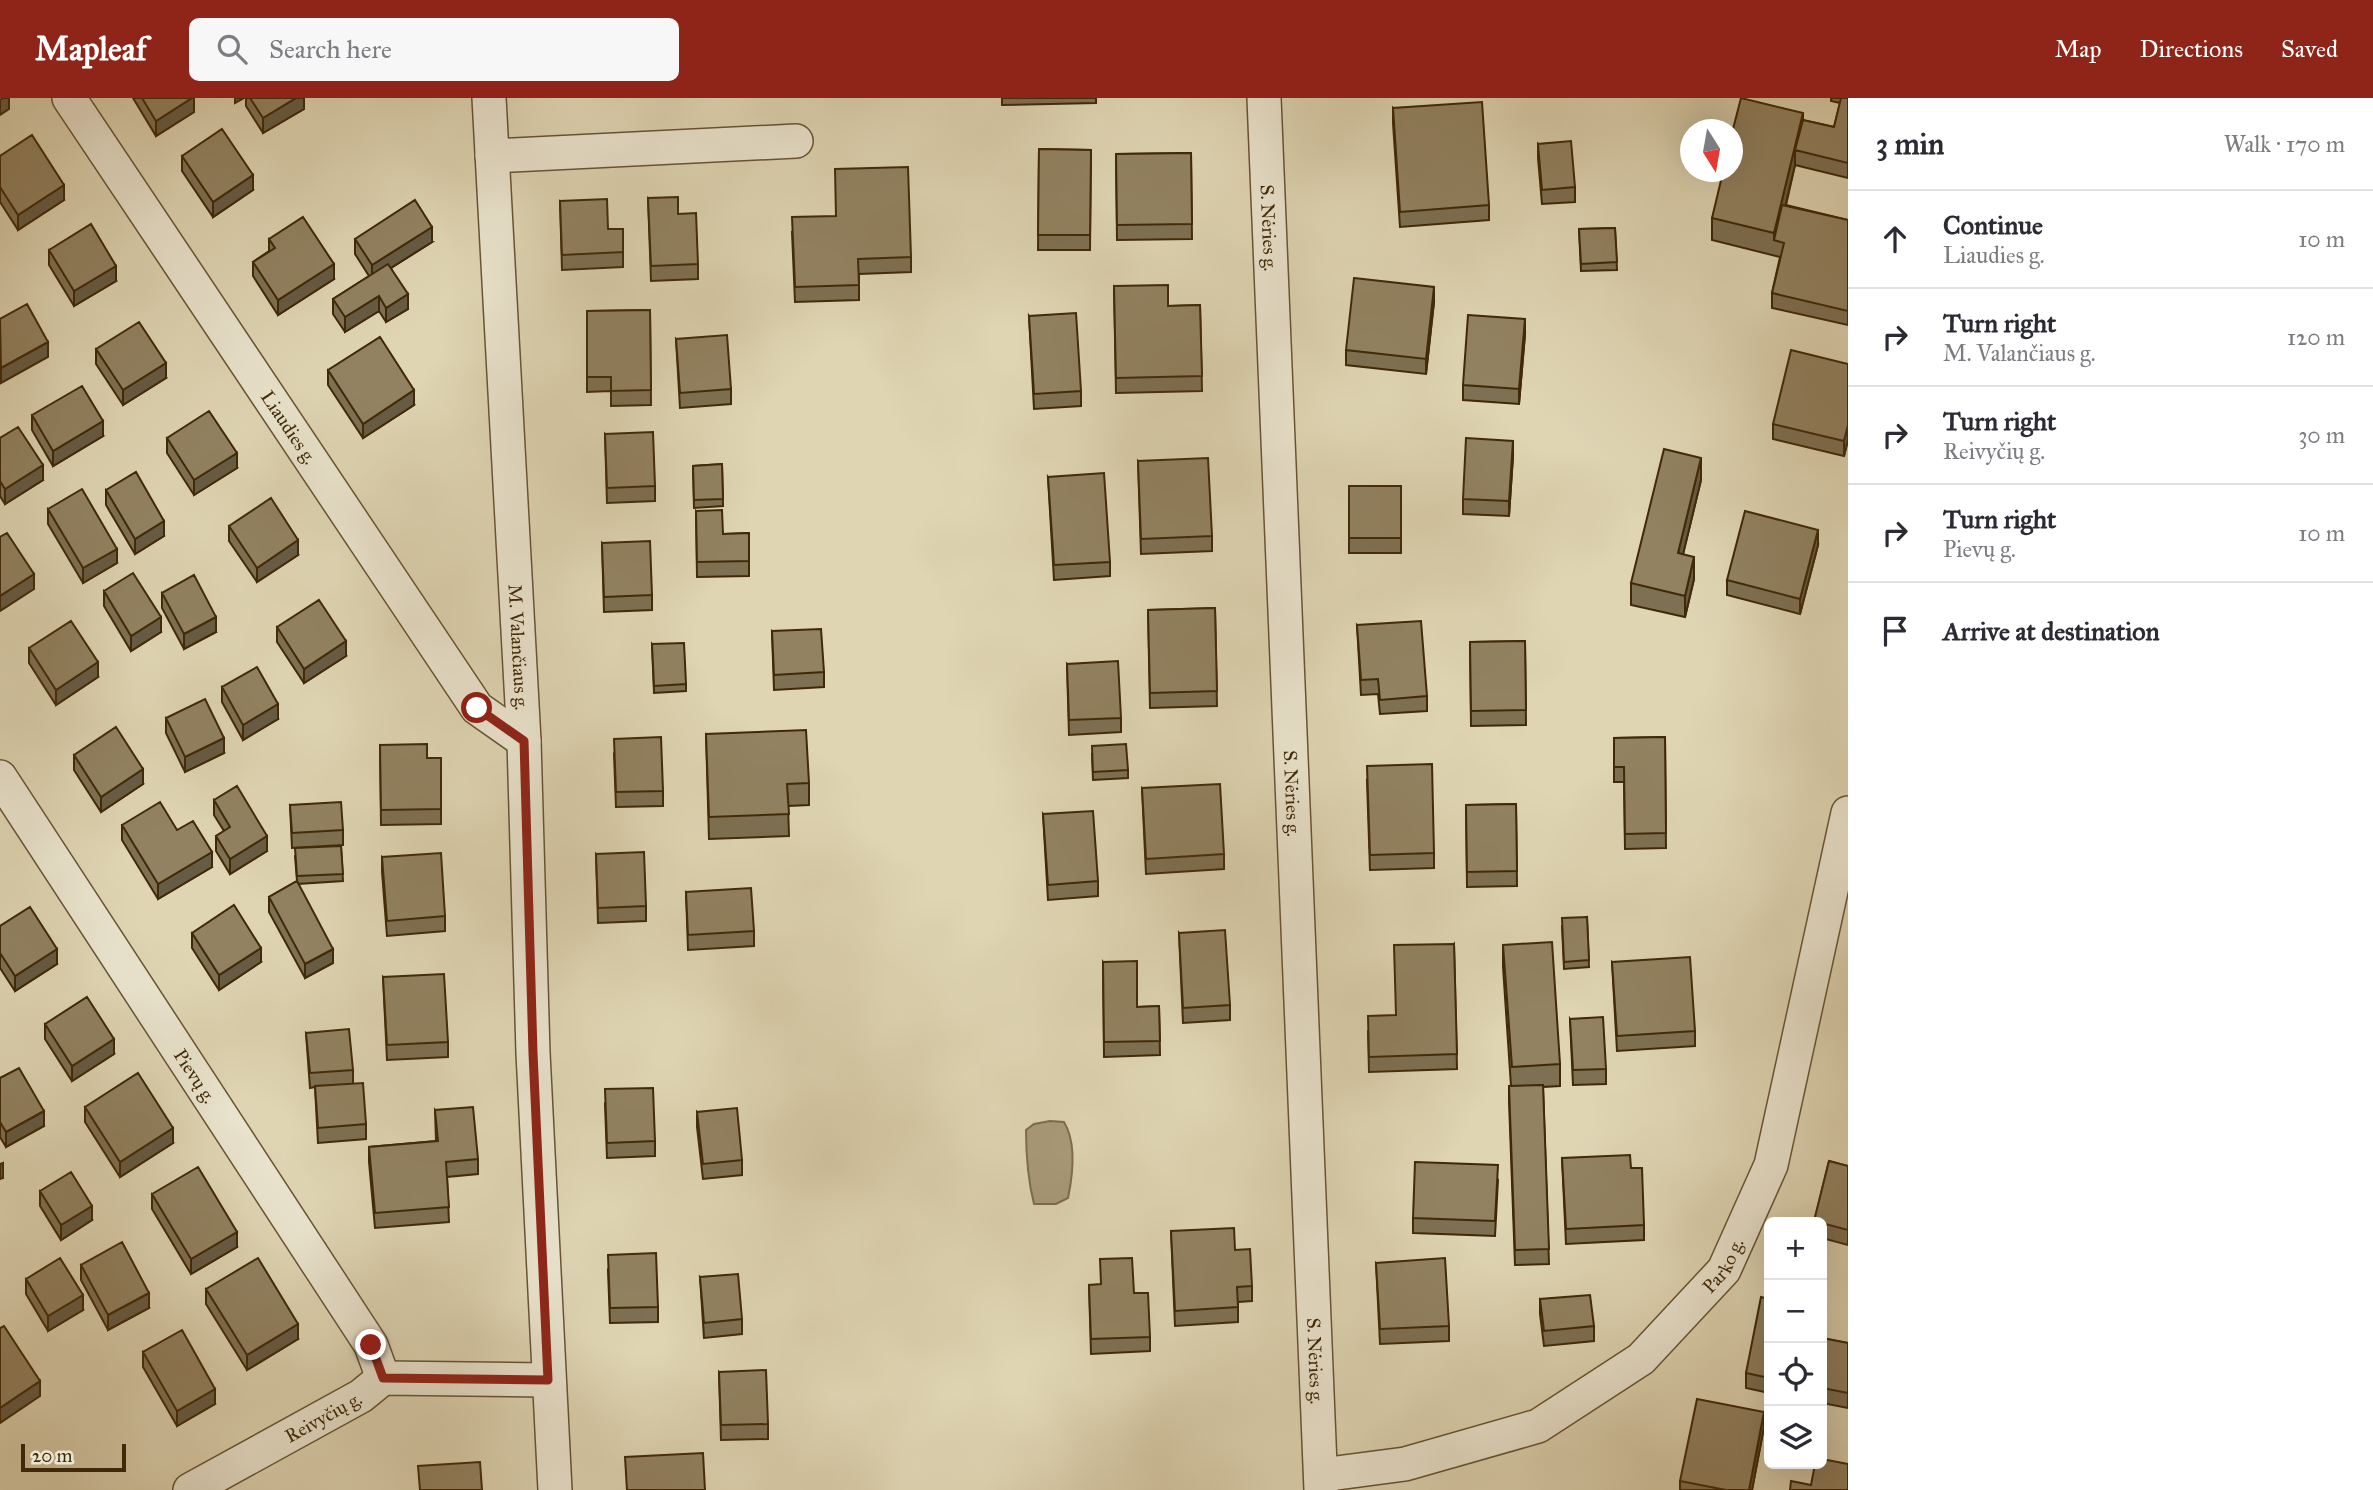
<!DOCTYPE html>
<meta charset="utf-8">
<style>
:root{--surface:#fff;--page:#f7f7f7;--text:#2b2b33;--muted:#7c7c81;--line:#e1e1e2;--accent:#8f2418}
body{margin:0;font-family:"IM FELL Great Primer",serif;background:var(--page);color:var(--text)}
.controls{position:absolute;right:21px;bottom:21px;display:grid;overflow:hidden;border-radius:10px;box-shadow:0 7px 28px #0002}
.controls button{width:63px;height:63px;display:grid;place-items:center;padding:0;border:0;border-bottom:2px solid var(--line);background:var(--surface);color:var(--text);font:35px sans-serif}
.compass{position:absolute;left:1680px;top:21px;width:63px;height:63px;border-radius:50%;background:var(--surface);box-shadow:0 7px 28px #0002;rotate:169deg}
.scale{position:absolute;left:21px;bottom:18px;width:105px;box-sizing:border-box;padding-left:7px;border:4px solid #3f2908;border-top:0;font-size:19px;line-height:24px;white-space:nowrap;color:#3f2908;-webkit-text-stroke:5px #eae4ce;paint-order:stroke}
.stop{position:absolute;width:21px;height:21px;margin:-16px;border:5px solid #8f2418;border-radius:50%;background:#fff}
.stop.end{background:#8f2418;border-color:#fff;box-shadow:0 2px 7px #0008}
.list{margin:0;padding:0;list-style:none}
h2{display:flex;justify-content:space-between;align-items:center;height:91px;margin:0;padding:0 28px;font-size:30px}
h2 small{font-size:23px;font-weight:400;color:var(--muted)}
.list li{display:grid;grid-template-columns:46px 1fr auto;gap:21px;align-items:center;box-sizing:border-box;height:98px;padding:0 28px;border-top:2px solid var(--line)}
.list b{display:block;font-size:26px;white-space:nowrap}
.list p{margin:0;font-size:23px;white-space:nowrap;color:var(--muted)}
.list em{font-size:23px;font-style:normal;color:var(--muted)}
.icon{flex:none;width:38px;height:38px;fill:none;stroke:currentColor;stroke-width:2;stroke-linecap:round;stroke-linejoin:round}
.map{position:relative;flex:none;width:1848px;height:1392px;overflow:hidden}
header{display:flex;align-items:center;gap:42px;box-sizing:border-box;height:98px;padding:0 35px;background:var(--accent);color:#fff}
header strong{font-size:33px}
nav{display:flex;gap:38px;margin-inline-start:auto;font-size:24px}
.search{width:490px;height:63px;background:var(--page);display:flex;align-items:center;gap:18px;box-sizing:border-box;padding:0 24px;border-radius:10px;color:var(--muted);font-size:26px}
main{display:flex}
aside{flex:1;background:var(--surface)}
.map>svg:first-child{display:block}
.water{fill:#a99b79;stroke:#7f6d4c;stroke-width:2}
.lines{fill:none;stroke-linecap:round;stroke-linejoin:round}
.minor-casing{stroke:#675433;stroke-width:36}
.minor{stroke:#eae4ce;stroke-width:33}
.wall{fill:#7e7053;stroke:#3f2908;stroke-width:2}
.shaded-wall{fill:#665b44;stroke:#3f2908;stroke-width:2}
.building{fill:#928261;stroke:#3f2908;stroke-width:2}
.route{stroke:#8f2418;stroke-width:9}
.labels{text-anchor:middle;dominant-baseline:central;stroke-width:5;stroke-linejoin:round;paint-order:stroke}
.street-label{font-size:19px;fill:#3f2908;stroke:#eae4ce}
</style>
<header>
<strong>Mapleaf</strong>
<div class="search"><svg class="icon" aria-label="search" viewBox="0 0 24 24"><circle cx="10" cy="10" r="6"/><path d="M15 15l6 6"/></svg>Search here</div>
<nav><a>Map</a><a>Directions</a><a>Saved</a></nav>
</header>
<main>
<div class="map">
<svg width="1848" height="1392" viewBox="0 0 1848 1392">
<rect width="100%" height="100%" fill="#dfd5b3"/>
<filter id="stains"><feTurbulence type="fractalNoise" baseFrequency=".00286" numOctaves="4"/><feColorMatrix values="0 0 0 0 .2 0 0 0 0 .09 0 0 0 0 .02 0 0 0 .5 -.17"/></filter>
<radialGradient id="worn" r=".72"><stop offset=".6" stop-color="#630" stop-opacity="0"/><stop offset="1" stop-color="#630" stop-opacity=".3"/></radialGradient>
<path class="water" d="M1050 1023 1064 1024C1077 1045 1073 1076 1068 1100L1056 1106H1034C1028 1082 1026 1058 1026 1032L1034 1026Z"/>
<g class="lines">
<defs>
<g id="minor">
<path id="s1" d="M69 0 477 610 524 643"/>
<path id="s2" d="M489 0 524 643 533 955 555 1392"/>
<path id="s3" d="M1264 0 1321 1392"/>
<path d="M492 58 796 43"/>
<path id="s4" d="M0 679 371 1247 383 1280"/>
<path id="s5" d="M1321 1377 1405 1366 1538 1328 1641 1261 1724 1172 1771 1067 1848 715"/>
<path id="s6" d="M190 1392 361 1298 383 1280 548 1282"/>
</g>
</defs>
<use href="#minor" class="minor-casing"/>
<use href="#minor" class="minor"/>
</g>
<path class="wall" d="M133 0H194V14L156 38Z
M246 0H304V11L263 35 246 8Z
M1002 0H1096V5L1002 7Z
M1831 0H1848V80L1795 67 1786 107 1848 122V227L1772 210V195L1780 159 1712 142V120L1803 22 1834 29 1840 5 1831 3Z
M1393 10 1489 107V122L1400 129 1393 25Z
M1538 46 1575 89V104L1542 106 1538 60Z
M1039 51 1091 52 1090 152H1038Z
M1191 55 1192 141 1117 142 1116 56Z
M0 58 64 102 18 132 0 104Z
M182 58 253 92 213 119 182 73Z
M648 100 678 116 698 166V181L651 183Z
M560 103 608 131 623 154V169L562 172Z
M1615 130 1617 172 1581 173 1579 131Z
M792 134 911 159V174L859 176V202L795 204Z
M269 141 334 181 278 217 253 178V164L269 153Z
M355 141 432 144 391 170 408 211 386 224 379 213 345 234 333 216V201L369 178 355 156Z
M49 152 116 183 74 208 49 167Z
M1114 188 1168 208 1200 207 1202 293 1116 295Z
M1434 204 1426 276 1346 267V252Z
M650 212 651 307 611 308V293L587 294V213Z
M1029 218 1081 293V308L1034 311Z
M1525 236 1519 306 1463 302V287Z
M676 241 731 291V306L680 310Z
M96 251 166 280 123 307 96 266Z
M1848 266V342L1844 358 1773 341V326Z
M328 272 414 307 363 340 328 287Z
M32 317 103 338 53 368 32 332Z
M605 336 655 388V403L607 405Z
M0 340 43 382 5 406 0 398Z
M167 340 237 370 194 397 167 355Z
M1513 358 1509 418 1463 416V401Z
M1138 363 1212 438V453L1141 456Z
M722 366 723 408 694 410 693 368Z
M1048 379 1110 464V478L1054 482Z
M1701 382 1683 456 1694 481 1685 519 1631 507V485Z
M1349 388H1401V455H1349Z
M106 392 164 438 135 456 106 407Z
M48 411 117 465 83 485 48 426Z
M696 413 723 436 749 435V478L697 479Z
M229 428 298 457 257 484 229 443Z
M602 445 652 497V512L604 514Z
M1818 447 1800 516 1727 497V482Z
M104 493 161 534 131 553 104 508Z
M162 495 216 534 184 551 162 510Z
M1215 510 1217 608 1150 610 1148 512Z
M1357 527 1427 598V613L1380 616 1378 596 1361 597Z
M277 529 346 558 304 585 277 544Z
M772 533 824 574V589L774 592Z
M1525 543 1526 627 1471 628 1470 544Z
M652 546 686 586V593L654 595Z
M29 550 98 579 56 607 29 565Z
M1067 566 1121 620V634L1069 637Z
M222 589 278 621 243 642 222 604Z
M166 620 224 655 185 674 166 635Z
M706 636 809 685V707L788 708 789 738 709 741Z
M1665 639 1666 750 1625 751 1624 684H1614V640Z
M380 647 427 660H441V726L381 727Z
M614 656 663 693V708L616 709Z
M1092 656 1128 672V680L1093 682Z
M74 657 143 686 101 714 74 672Z
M1367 683 1434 755V770L1370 772Z
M1142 690 1224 756V771L1146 776Z
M214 702 267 753 230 776 216 753V738L224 733 214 717Z
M1516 706 1517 788 1467 789 1466 707Z
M290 707 343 732V747L292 750Z
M1043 716 1098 783V798L1048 802Z
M122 727 177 732 212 769 158 801 122 742Z
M341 748 343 783 298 786 333 865 305 880 269 814V799L297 783 295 758Z
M596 756 646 808V823L598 825Z
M382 759 445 818V833L387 838 382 774Z
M686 794 754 833V848L688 852Z
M1587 819 1589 869 1564 871 1562 828Z
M0 828 57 866 15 893 0 870Z
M192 835 261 864 219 892 192 850Z
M1179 835 1230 907V922L1183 925Z
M1454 846 1457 971 1369 974 1368 933 1396 917Z
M1503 847 1560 966V988L1543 989 1549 1166 1515 1167 1509 1003V988H1511L1503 869Z
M1103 864 1137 909 1159 908 1160 957 1104 959Z
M1612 864 1695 933V948L1617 953Z
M383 879 448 944V959L387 962Z
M1570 921 1606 971V986L1573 987Z
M45 926 114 956 72 983 45 941Z
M306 935 353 972V986L366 1026V1041L318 1045 315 989 310 990Z
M0 980 44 1028 6 1049 0 1039Z
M605 1006 655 1043V1058L607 1060Z
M85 1009 173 1045 120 1079 85 1024Z
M435 1012 478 1061V1076L447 1079 449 1124 375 1130 369 1064V1049L436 1043Z
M697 1014 742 1062V1077L703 1081 697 1029Z
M1562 1060 1631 1070 1644 1127V1142L1566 1146Z
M1829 1063 1848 1068V1147L1822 1140V1124H1814Z
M1498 1082 1495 1138 1413 1135V1120Z
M40 1093 92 1122 61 1142 40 1108Z
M152 1096 237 1149 191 1176 152 1111Z
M1171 1133 1235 1152 1252 1188V1203L1238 1204V1224L1175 1228Z
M1376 1165 1449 1228V1243L1380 1246Z
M81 1167 149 1210 108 1232 81 1182Z
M608 1172 658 1209V1224L610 1225Z
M700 1179 742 1221V1236L704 1240Z
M26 1181 83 1212 48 1233 26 1196Z
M1089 1187 1134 1195 1150 1239V1253L1091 1256Z
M206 1191 298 1241 247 1272 206 1206Z
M1540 1201 1594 1228V1243L1544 1248 1540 1216Z
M1769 1201V1295L1746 1290V1275Z
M1822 1240 1848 1245V1310L1822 1305Z
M143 1254 215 1306 177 1328 143 1269Z
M719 1274 768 1326V1341L721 1342Z
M1764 1329 1752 1392H1680V1383Z"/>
<path class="shaded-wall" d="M3 0H9V11L0 17V2Z
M192 0H194V14L156 38V23Z
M235 0H244L235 5Z
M296 0H304V11L263 35V20Z
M1803 15V37L1795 52V67L1777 143 1774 142V135Z
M253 77V92L213 119V104Z
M64 87V102L18 132V117Z
M432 129V144L372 182V167Z
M334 166V181L278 217V202Z
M116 168V183L74 208V193Z
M1434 189V204L1426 276V261Z
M408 196V211L386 224V210Z
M379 198V213L345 234V219Z
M1525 221V236L1519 306V291Z
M48 244V259L1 285V270Z
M166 265V280L123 307V292Z
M414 292V307L363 340V326Z
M103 323V338L53 368V353Z
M1848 327V342L1844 358V343Z
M1513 343V358L1509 418V403Z
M237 355V370L194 397V382Z
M1701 360V382L1678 477V455Z
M43 367V382L5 406V391Z
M164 423V438L135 456V441Z
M1818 432V447L1800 516V501Z
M298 442V457L257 484V470Z
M117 451V465L83 485V470Z
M1694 459V481L1685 519V498Z
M34 476V491L0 513V498Z
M161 519V534L131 553V538Z
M216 519V534L184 551V536Z
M346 543V558L304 585V571Z
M98 564V579L56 607V592Z
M278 606V621L243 642V627Z
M224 640V655L185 674V659Z
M143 671V686L101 714V699Z
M267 738V753L230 776V761Z
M212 754V769L158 801V786Z
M261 850V864L219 892V877Z
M57 851V866L15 893V878Z
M333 851V865L305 880V866Z
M114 941V956L72 983V968Z
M44 1013V1028L6 1049V1034Z
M173 1030V1045L120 1079V1064Z
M3 1065V1080L0 1081V1066Z
M92 1108V1122L61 1142V1127Z
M237 1134V1149L191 1176V1161Z
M149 1195V1210L108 1232V1217Z
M83 1197V1212L48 1233V1218Z
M298 1226V1241L247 1272V1257Z
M40 1283V1298L0 1325V1310Z
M215 1291V1306L177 1328V1313Z
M1764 1314V1329L1752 1392H1749Z"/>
<path class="building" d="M142 0H192L156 23Z
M250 0H296L263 20Z
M1741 0 1803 15 1774 135 1712 120 1723 74H1732V35Z
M1841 0H1848V65L1795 52 1803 22 1834 29Z
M1482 4 1489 107 1400 114 1393 10Z
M222 31 253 77 213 104 182 58Z
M32 37 64 87 18 117 0 89V58Z
M1571 43 1575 89 1542 92 1538 46Z
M1039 51 1091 52 1090 137H1038Z
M1191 55 1192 126 1117 127 1116 56Z
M908 69 911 159 858 161 859 187 795 189 792 119 836 118 835 71Z
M678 99V116L696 115 698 166 651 168 648 100Z
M607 101 608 131H623V154L562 157 560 103Z
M415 102 432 129 372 167 355 141Z
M1782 107 1848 122V213L1772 195 1784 145 1774 142Z
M303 119 334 166 278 202 253 164 275 150 269 141Z
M91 126 116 168 74 193 49 152Z
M1615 130 1617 164 1581 166 1579 131Z
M388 166 408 196 386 210 379 198 345 219 333 201Z
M1354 180 1434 189 1426 261 1346 252Z
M1168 187V208L1200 207 1202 278 1116 280 1114 188Z
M27 206 48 244 1 270 0 221Z
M650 212 651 292 611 293V279H587V213Z
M1076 215 1081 293 1034 296 1029 218Z
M1468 217 1525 221 1519 291 1463 287Z
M139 224 166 265 123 292 96 251Z
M727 237 731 291 680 295 676 241Z
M380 239 414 292 363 326 328 272Z
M1791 252 1848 266V327L1844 343 1773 326Z
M82 288 103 323 53 353 32 317Z
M209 313 237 355 194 382 167 340Z
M18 329 43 367 5 391 0 383V340Z
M653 334 655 388 607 390 605 336Z
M1466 340 1513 343 1509 403 1463 401Z
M1664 351 1701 360 1678 455 1694 459 1685 498 1631 485Z
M1208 360 1212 438 1141 441 1138 363Z
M722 366 723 401 694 402 693 368Z
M136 374 164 423 135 441 106 392Z
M1104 375 1110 464 1054 467 1048 379Z
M1349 388H1401V440H1349Z
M82 391 117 451 83 470 48 411Z
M271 400 298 442 257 470 229 428Z
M722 412 723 436 749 435V463L697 464 696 413Z
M1745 413 1818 432 1800 501 1727 482Z
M7 435 34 476 0 498V439Z
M650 443 652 497 604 499 602 445Z
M133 475 161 519 131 538 104 493Z
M194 477 216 519 184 536 162 495Z
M319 502 346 543 304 571 277 529Z
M1215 510 1217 593 1150 595 1148 512Z
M71 523 98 564 56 592 29 550Z
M1421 523 1427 598 1380 602 1378 581 1361 582 1357 527Z
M821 531 824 574 774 577 772 533Z
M1525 543 1526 612 1471 613 1470 544Z
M684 545 686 586 654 588 652 546Z
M1118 563 1121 620 1069 622 1067 566Z
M257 569 278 606 243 627 222 589Z
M205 601 224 640 185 659 166 620Z
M116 629 143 671 101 699 74 657Z
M806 632 809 685 787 686 789 716 709 719 706 636Z
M661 639 663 693 616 694 614 641Z
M1665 639 1666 735 1625 736 1624 669H1614V640Z
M427 646V660H441V711L381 712 380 647Z
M1126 646 1128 672 1093 674 1092 648Z
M1432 666 1434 755 1370 757 1367 668Z
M1220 686 1224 756 1146 761 1142 690Z
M237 688 267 738 230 761 216 738 230 729 214 702Z
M160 704 177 732 193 723 212 754 158 786 122 727Z
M341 704 343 732 292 735 290 707Z
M1516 706 1517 773 1467 774 1466 707Z
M1093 713 1098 783 1048 787 1043 716Z
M341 748 343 776 297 778 295 750Z
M644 754 646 808 598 810 596 756Z
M441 755 445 818 387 823 382 759Z
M297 783 333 851 305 866 269 799Z
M751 790 754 833 688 837 686 794Z
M234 807 261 850 219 877 192 835Z
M30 809 57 851 15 878 0 855V828Z
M1587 819 1589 862 1564 864 1562 820Z
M1225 832 1230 907 1183 910 1179 835Z
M1552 844 1560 966 1512 969 1503 847Z
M1454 846 1457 956 1369 959 1368 918 1396 917 1394 847Z
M1690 859 1695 933 1617 938 1612 864Z
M1137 863V909L1159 908 1160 943 1104 944 1103 864Z
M444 876 448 944 387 947 383 879Z
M87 899 114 941 72 968 45 926Z
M1603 919 1606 971 1573 972 1570 921Z
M349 931 353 972 310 975 306 935Z
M19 970 44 1013 6 1034 0 1024V980Z
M138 975 173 1030 120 1064 85 1009Z
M363 985 366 1026 318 1030 315 988Z
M1543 987 1549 1151 1515 1152 1509 988Z
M653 990 655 1043 607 1045 605 991Z
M473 1009 478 1061 446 1064 449 1109 375 1115 369 1049 438 1043 435 1012Z
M737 1010 742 1062 703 1066 697 1014Z
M1630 1057 1631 1070H1642L1644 1127 1566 1131 1562 1060Z
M1829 1063 1848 1068V1132L1814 1123Z
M1415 1064 1498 1067 1495 1123 1413 1120Z
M198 1069 237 1134 191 1161 152 1096Z
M71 1074 92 1108 61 1127 40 1093Z
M1234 1130 1235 1152 1250 1151 1252 1188 1237 1189 1238 1209 1175 1213 1171 1133Z
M122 1144 149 1195 108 1217 81 1167Z
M656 1155 658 1209 610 1210 608 1157Z
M60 1160 83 1197 48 1218 26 1181Z
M258 1160 298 1226 247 1257 206 1191Z
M1132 1160 1134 1195H1148L1150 1239 1091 1241 1089 1187 1101 1186 1100 1161Z
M1445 1160 1449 1228 1380 1231 1376 1165Z
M738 1176 742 1221 704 1225 700 1179Z
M1590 1197 1594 1228 1544 1233 1540 1201Z
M1761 1199 1769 1201V1280L1746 1275Z
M4 1228 40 1283 0 1310V1230Z
M182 1232 215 1291 177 1313 143 1254Z
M1822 1240 1848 1245V1295L1822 1290Z
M766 1272 768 1326 721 1327 719 1274Z
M1697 1301 1764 1314 1749 1392H1726L1680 1383Z
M703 1355 705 1392H627L625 1359Z
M1822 1361 1848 1366V1392H1790L1791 1383 1811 1387 1815 1366H1822Z
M480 1364 482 1392H420L418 1368Z"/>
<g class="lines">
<path class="route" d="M371 1247 383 1280 548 1282 533 955 524 643 477 610"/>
</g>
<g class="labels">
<g class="street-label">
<text stroke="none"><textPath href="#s3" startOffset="130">S. Nėries g.</textPath></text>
<text stroke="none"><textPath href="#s1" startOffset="396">Liaudies g.</textPath></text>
<text stroke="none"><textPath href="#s2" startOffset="550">M. Valančiaus g.</textPath></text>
<text stroke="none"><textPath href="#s3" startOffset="696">S. Nėries g.</textPath></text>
<text stroke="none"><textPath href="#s4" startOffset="357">Pievų g.</textPath></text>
<text stroke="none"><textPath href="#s5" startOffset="471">Parko g.</textPath></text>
<text stroke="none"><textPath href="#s3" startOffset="1264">S. Nėries g.</textPath></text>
<text stroke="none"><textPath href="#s6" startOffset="152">Reivyčių g.</textPath></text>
</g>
</g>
<rect width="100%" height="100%" filter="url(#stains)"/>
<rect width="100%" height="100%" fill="url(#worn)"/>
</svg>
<div class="controls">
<button>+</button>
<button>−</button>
<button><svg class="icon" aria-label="locate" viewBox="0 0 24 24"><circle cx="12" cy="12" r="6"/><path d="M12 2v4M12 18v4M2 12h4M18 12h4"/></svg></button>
<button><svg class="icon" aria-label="layers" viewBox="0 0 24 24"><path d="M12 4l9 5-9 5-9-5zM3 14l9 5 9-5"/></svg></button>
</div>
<svg class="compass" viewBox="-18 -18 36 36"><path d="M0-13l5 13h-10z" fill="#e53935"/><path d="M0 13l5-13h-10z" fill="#7c7c81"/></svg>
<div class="scale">20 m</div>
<div class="stop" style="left:477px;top:610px"></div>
<div class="stop end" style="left:371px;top:1247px"></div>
</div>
<aside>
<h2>3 min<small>Walk · 170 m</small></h2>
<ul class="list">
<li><svg class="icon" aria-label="ahead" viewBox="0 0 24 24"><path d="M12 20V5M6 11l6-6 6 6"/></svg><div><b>Continue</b><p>Liaudies g.</p></div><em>10 m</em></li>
<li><svg class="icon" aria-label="right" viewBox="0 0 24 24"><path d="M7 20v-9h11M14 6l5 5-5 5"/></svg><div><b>Turn right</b><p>M. Valančiaus g.</p></div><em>120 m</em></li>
<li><svg class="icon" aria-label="right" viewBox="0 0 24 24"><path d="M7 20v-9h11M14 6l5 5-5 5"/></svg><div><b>Turn right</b><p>Reivyčių g.</p></div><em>30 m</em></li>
<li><svg class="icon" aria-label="right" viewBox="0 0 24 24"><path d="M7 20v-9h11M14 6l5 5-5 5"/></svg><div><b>Turn right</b><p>Pievų g.</p></div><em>10 m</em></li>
<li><svg class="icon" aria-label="arrive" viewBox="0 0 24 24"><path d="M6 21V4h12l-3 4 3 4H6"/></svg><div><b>Arrive at destination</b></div></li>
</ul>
</aside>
</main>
